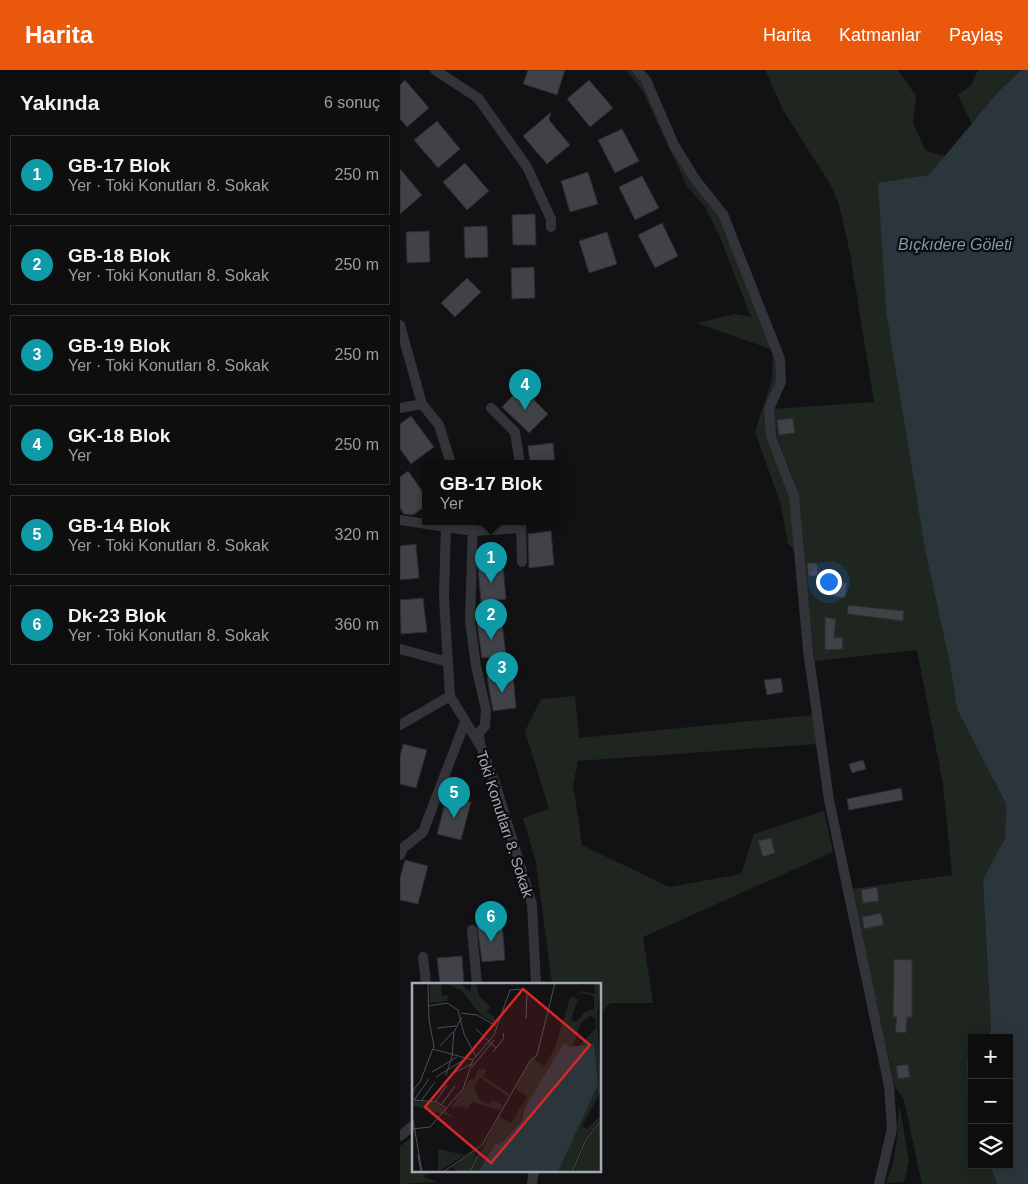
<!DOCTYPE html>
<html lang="tr">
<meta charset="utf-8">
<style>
:root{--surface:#0e0e0f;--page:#171718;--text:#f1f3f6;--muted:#9b9c9e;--line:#2e2e2f;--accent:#ea580c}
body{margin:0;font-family:Helvetica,sans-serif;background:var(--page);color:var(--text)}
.controls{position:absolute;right:15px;bottom:15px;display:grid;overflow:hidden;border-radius:0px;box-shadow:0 2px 12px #0003}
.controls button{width:45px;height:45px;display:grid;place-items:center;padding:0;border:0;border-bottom:1px solid var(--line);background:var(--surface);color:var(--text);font:25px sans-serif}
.you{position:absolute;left:428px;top:511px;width:18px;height:18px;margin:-12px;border:4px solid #fff;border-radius:50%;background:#1a73e8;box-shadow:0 0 0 8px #1a73e833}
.badge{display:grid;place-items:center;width:32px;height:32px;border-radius:50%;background:var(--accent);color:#fff;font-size:16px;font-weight:700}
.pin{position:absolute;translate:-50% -41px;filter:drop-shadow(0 1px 2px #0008)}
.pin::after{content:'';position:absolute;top:26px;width:18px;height:15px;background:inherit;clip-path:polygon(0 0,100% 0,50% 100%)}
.popup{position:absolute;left:22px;top:390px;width:138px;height:65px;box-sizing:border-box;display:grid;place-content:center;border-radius:0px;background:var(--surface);filter:drop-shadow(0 1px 4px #0005);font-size:16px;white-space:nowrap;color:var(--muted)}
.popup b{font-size:19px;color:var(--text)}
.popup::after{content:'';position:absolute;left:50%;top:100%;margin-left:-10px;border:10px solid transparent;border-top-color:var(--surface)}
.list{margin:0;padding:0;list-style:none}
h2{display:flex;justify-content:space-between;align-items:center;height:65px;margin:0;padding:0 20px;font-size:21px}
h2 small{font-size:16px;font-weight:400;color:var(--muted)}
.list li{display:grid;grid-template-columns:32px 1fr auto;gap:15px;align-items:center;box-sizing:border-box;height:80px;margin:0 10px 10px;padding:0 10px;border:1px solid var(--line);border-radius:0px}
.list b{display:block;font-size:19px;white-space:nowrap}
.list p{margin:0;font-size:16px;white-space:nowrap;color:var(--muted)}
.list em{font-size:16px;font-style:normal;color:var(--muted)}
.icon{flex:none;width:28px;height:28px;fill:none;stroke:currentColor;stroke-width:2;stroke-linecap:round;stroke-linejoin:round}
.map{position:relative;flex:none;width:628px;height:1114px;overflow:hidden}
header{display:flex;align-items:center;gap:30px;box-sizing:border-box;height:70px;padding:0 25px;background:var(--accent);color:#fff}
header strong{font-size:24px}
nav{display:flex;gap:28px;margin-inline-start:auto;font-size:18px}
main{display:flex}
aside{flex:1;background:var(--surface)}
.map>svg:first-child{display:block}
.green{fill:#1e261f}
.water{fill:#2b363c}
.building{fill:#414247;stroke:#2c2c30}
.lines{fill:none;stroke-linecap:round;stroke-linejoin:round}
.minor{stroke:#333439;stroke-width:10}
.labels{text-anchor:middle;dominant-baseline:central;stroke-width:4.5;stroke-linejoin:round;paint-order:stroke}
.street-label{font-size:15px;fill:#a3aab4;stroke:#0d0d0f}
.water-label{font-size:16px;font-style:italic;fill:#799ab0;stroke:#0d0d0f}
.inset-road{fill:none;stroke:#4c4f54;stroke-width:1}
.view{fill:#d62828;fill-opacity:0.15;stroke:#d62828;stroke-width:2.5}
.inset-edge{fill:none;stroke:#a3aab4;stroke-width:2.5}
</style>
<header>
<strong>Harita</strong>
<nav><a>Harita</a><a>Katmanlar</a><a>Paylaş</a></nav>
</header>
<main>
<aside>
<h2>Yakında<small>6 sonuç</small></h2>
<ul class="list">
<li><span class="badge" style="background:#0f9aa8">1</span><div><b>GB-17 Blok</b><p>Yer · Toki Konutları 8. Sokak</p></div><em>250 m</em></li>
<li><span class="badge" style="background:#0f9aa8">2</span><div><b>GB-18 Blok</b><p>Yer · Toki Konutları 8. Sokak</p></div><em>250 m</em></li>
<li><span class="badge" style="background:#0f9aa8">3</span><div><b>GB-19 Blok</b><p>Yer · Toki Konutları 8. Sokak</p></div><em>250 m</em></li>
<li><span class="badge" style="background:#0f9aa8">4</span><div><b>GK-18 Blok</b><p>Yer</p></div><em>250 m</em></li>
<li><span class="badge" style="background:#0f9aa8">5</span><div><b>GB-14 Blok</b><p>Yer · Toki Konutları 8. Sokak</p></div><em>320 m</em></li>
<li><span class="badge" style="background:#0f9aa8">6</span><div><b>Dk-23 Blok</b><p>Yer · Toki Konutları 8. Sokak</p></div><em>360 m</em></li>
</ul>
</aside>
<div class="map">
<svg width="628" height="1114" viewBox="0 0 628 1114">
<rect width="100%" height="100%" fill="#121214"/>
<path class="green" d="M226 0H232L237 5 320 149 375 284C376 291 378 300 377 308 375 328 363 342 366 363L390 426 394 480 388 474 381 435 355 362 372 309 373 280 297 253 335 244 351 247 319 165 305 137 287 116 242 20Z
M365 0H498L516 26 513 53 526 81 545 86 572 54 558 25 571 15 578 0H628L594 712 606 734 605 768 583 811 591 961 586 968H572V985L567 991 568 1035 572 1045V1095H590L597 1114H522L504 1030 495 1017 451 819 552 805 543 714 517 580 415 591 402 492 398 431 393 408 374 359 373 339 474 332 450 183 439 134 430 114 383 40Z
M175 626 179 668 413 645 417 674 178 691 173 715 182 775 269 817 341 804 354 764 424 741 433 782 243 867 253 933H210L200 945V914H152L136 793 123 748 149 739 125 661 141 629Z
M499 1034 509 1090 504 1112 486 1113 493 1094 497 1069Z
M14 1066V1100H40L23 1106 37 1112 0 1114V1076Z"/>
<path class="water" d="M622 0H628V1114H597L590 1095H609V968H586L591 961 583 810 605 768 606 734 557 639 550 593 525 479 486 240 478 113 529 105 598 22Z
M572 985V1045L568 1035 567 991Z"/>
<path class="building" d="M128 0H165L157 25 123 14Z
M5 10 29 38 7 57 0 49V15Z
M189 10 213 38 190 57 167 29Z
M151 42 149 50 170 75 147 94 123 66Z
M37 51 60 79 38 98 14 70Z
M222 59 239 91 215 103 198 70Z
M65 93 89 121 67 140 43 112Z
M0 99 22 125 0 144Z
M188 102 198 134 170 142 161 111Z
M242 106 259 138 235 150 219 117Z
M135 144 136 175H113L112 145Z
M262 153 278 186 255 198 238 165Z
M87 156 88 187 65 188 64 157Z
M29 161 30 192 7 193 6 162Z
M207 162 217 194 189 203 179 171Z
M134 197 135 228 112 229 111 198Z
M67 208 81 222 55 247 41 233Z
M121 317 148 344 129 363 102 337Z
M11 346 34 377 11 394 0 379V354Z
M393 348 395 363 379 365 377 350Z
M153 373 155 394H130L128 376Z
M8 401 26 426V436L13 445 4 444 0 438V407Z
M151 461 154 495 129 498 128 464Z
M16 474 19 508 0 510V476Z
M407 493H417L418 506H408Z
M103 495 106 529 81 532 78 498Z
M424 509 447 513 445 528 422 524Z
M23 528 27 562 1 564 0 530Z
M448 535 504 541 503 551 447 544Z
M425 547 436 549 434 568 442 567 443 579 425 580Z
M102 552 106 586 82 588 77 554Z
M113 604 116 638 93 641 87 607Z
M381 608 383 622 367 625 364 610Z
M3 674 27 680 16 718 0 714V686Z
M463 690 466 699 452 703 449 694Z
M501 718 503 730 449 740 447 729Z
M47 726 71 732 61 770 37 764Z
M371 768 375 783 363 787 358 771Z
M5 790 28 796 18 834 0 830V808Z
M477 817 479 831 463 833 461 820Z
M481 843 484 855 464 859 462 847Z
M102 853 105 890 82 892 77 855Z
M62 886 64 914H40L37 888Z
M494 889 512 890V947H507L506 963 495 962 497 947H493Z
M508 994 510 1007 498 1009 496 996Z"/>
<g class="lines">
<path class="minor" d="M35 0 78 28 127 97 151 149V157
M237 0 246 10 274 75 295 109 323 144 380 289 381 312 369 339 371 366 394 426 408 580 429 730 489 1016 492 1059 479 1114
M0 255 22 334 39 355 51 394
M0 338 22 334
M91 338 115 362 120 394
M0 450 73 461 120 458
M46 452 44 528 50 626 81 677 95 713 132 834 136 914
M73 452 70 551 76 596 86 640 85 656 79 663 80 674
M121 453 122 492
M0 579 48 592
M0 655 50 626
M0 785 3 778 23 762 65 652
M72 860 77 914
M23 887 26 914
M0 1066 14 1055
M132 1114 134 1100"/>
</g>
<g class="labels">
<g class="street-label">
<text transform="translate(105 754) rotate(72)">Toki Konutları 8. Sokak</text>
</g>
<g class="water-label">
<text x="555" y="174">Bıçkıdere Göleti</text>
</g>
</g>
<g transform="translate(12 913)">
<rect width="189" height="189" fill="#121214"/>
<path d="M18 0H33L29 2 30 13 36 12 35 18 18 20ZM34 0H47L59 9V0H64L67 13 79 24 74 29 82 33 83 41 68 31 50 8ZM189 0 185 33 189 108 170 143 175 146 189 132V135L173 155 159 189H146L152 174 111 134 89 160 83 161 66 189H59L87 133 99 140 115 114 103 105 119 77 121 75 132 83 143 65 158 15 170 8 183 11 182 1ZM169 10 182 13V26L174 28 164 39 159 36 166 16 160 14ZM178 33 183 35 184 45 167 63H161L169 40ZM71 85 74 88 71 93 98 111 96 114 69 95 66 97 62 104 67 116 76 121 81 118 91 122 88 127 60 119 55 127 51 123 39 125 58 96 62 97 66 87ZM7 103 0 113 1 118 25 120 41 134 0 122V109ZM189 138V189H161L175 156ZM26 166 53 172 26 189ZM62 168 65 173 58 189H46L40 184Z" fill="#1e261f" fill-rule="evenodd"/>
<path d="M152 60 158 64 182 61 186 101 146 189H66L83 161 89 160 110 137 114 123Z" fill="#2b363c"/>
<path class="inset-road" d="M16 23 35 20 46 27 52 51 64 73M49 30 65 32 84 43M25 45 44 43M64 46 84 65M28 63 41 49M21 66 61 77M81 69 92 55 91 50M60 84 82 57M20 89 45 74M39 91 60 81M34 92 40 73 42 49 50 34M24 94 53 76M17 96 2 117 25 119 35 126M0 108 8 99 22 63 17 37 16 0M9 118 23 99M23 119 35 102M29 122 43 103M0 131 10 189M0 146 18 144 51 106 61 77 82 52 98 7 112 6 115 9 114 36M6 172 9 189M31 189 70 162 118 78 125 72 143 0M58 189 67 171 63 167M160 189 174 156 189 137"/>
<path class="view" d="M111 6 178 62 79 180 13 124Z"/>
<rect width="189" height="189" class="inset-edge"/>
</g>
</svg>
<div class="controls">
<button>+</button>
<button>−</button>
<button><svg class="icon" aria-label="layers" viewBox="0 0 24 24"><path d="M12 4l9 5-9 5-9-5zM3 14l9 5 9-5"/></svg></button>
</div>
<div class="you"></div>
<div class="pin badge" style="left:91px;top:513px;background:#0f9aa8">1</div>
<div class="popup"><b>GB-17 Blok</b>Yer</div>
<div class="pin badge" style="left:91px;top:570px;background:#0f9aa8">2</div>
<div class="pin badge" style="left:102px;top:623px;background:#0f9aa8">3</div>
<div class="pin badge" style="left:125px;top:340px;background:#0f9aa8">4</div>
<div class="pin badge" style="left:54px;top:748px;background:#0f9aa8">5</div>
<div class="pin badge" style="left:91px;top:872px;background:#0f9aa8">6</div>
</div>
</main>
